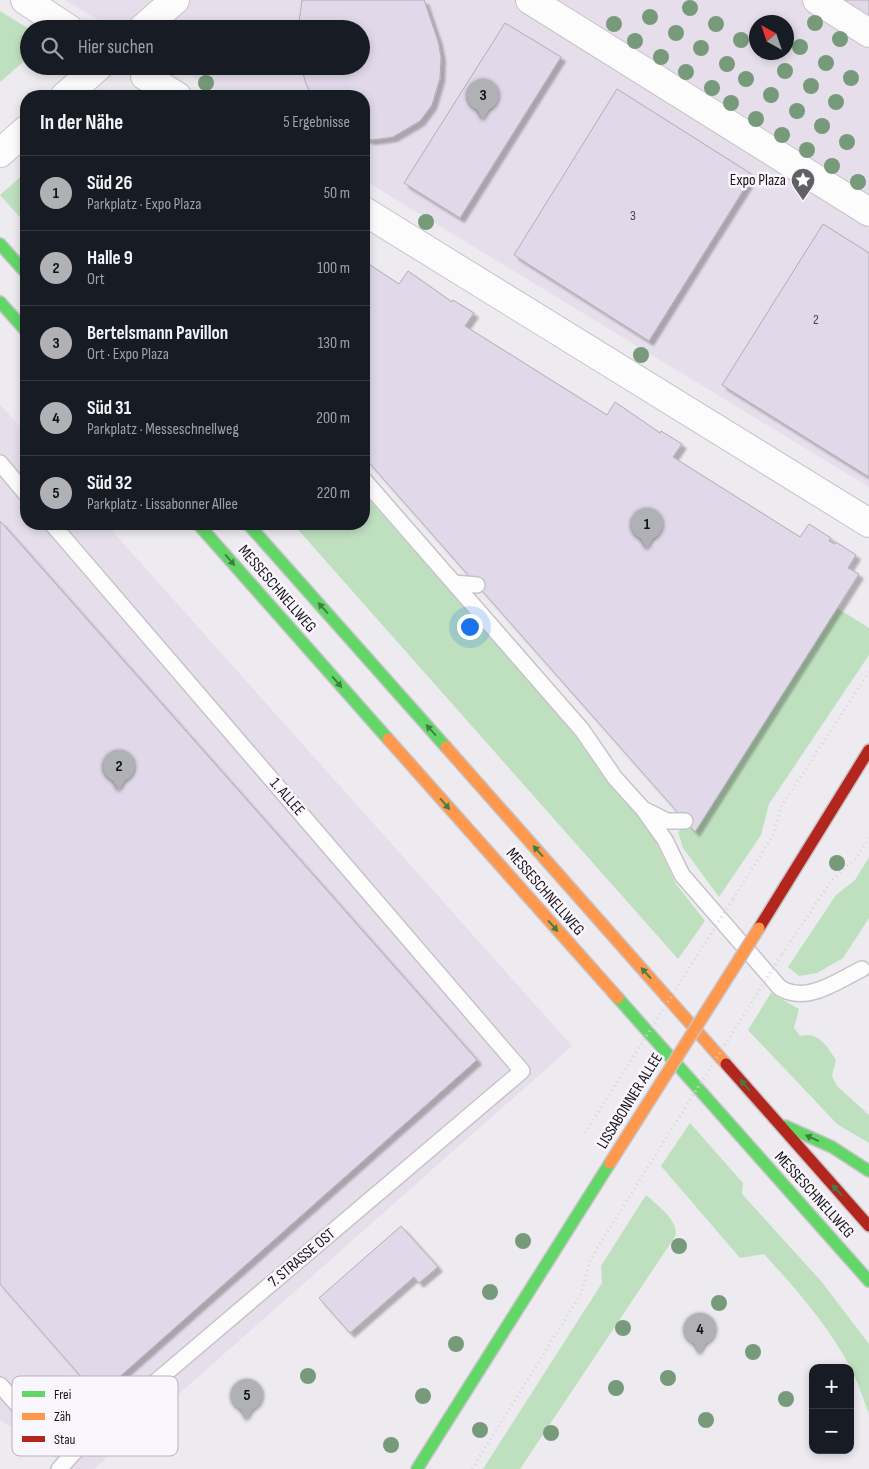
<!DOCTYPE html>
<html lang="de">
<meta charset="utf-8">
<style>
:root{--surface:#171b24;--page:#242831;--text:#f1f3f6;--muted:#9ea1a6;--line:#363941;--accent:#b0b1b4}
body{margin:0;font-family:"Sofia Sans Condensed",sans-serif;background:var(--page);color:var(--text)}
.controls{position:absolute;right:15px;bottom:15px;display:grid;overflow:hidden;border-radius:10px;box-shadow:0 2px 8px #0003}
.controls button{width:45px;height:45px;display:grid;place-items:center;padding:0;border:0;border-bottom:1px solid var(--line);background:var(--surface);color:var(--text);font:25px sans-serif}
.compass{position:absolute;left:749px;top:15px;width:45px;height:45px;border-radius:50%;background:var(--surface);box-shadow:0 2px 8px #0003;rotate:320deg}
.you{position:absolute;left:469px;top:626px;width:18px;height:18px;margin:-12px;border:4px solid #fff;border-radius:50%;background:#1a73e8;box-shadow:0 0 0 8px #1a73e833}
.badge{display:grid;place-items:center;width:32px;height:32px;border-radius:50%;background:var(--accent);color:#111;font-size:16px;font-weight:700}
.pin{position:absolute;translate:-50% -41px;filter:drop-shadow(0 1px 2px #0008)}
.pin::after{content:'';position:absolute;top:26px;width:18px;height:15px;background:inherit;clip-path:polygon(0 0,100% 0,50% 100%)}
.list{margin:0;padding:0;list-style:none}
h2{display:flex;justify-content:space-between;align-items:center;height:65px;margin:0;padding:0 20px;font-size:21px}
h2 small{font-size:16px;font-weight:400;color:var(--muted)}
.list li{display:grid;grid-template-columns:32px 1fr auto;gap:15px;align-items:center;box-sizing:border-box;height:75px;padding:0 20px;border-top:1px solid var(--line)}
.list b{display:block;font-size:19px;white-space:nowrap}
.list p{margin:0;font-size:16px;white-space:nowrap;color:var(--muted)}
.list em{font-size:16px;font-style:normal;color:var(--muted)}
.icon{flex:none;width:28px;height:28px;fill:none;stroke:currentColor;stroke-width:2;stroke-linecap:round;stroke-linejoin:round}
.map{position:relative;flex:none;width:869px;height:1469px;overflow:hidden}
.search{position:absolute;background:var(--surface);box-shadow:0 2px 8px #0003;left:20px;top:20px;width:350px;height:55px;display:flex;align-items:center;gap:12px;box-sizing:border-box;padding:0 18px;border-radius:28px;color:var(--muted);font-size:19px}
.panel{position:absolute;background:var(--surface);box-shadow:0 2px 8px #0003;left:20px;top:90px;width:350px;height:440px;border-radius:20px}
.map>svg:first-child{display:block}
.commercial{fill:#e7deeb;fill-rule:evenodd}
.green{fill:#bfe0bf}
.building{fill:#e1d8ea;stroke:#b0afb2;filter:url(#shadow)}
.lines{fill:none;stroke-linecap:round;stroke-linejoin:round}
.lane-casing{stroke:#c6c4c8;stroke-width:18}
.street-casing{stroke:#c6c4c8;stroke-width:30}
.fast-casing{stroke:#c6c4c8;stroke-width:14}
.slow-casing{stroke:#c6c4c8;stroke-width:14}
.jam-casing{stroke:#c6c4c8;stroke-width:14}
.path{stroke:#d7d6d8;stroke-width:3;stroke-dasharray:1 4;stroke-linecap:butt}
.lane{stroke:#fcfcfd;stroke-width:15}
.street{stroke:#fcfcfd;stroke-width:28}
.fast{stroke:#63d668;stroke-width:11}
.slow{stroke:#ff974d;stroke-width:11}
.jam{stroke:#b3261e;stroke-width:11}
.slow-bridge-casing{stroke:#c6c4c8;stroke-width:14;stroke-linecap:butt}
.path-bridge{stroke:#d7d6d8;stroke-width:3;stroke-dasharray:1 4;stroke-linecap:butt}
.slow-bridge{stroke:#ff974d;stroke-width:11}
.tree{fill:#779a7a}
.oneway{fill:#407f44}
.labels{text-anchor:middle;dominant-baseline:central;stroke-width:5;stroke-linejoin:round;paint-order:stroke}
.number-label{font-size:14px;fill:#49464c}
.poi-label{font-size:16px;fill:#161518;stroke:#faf6fe;text-anchor:end}
.street-label{font-size:16px;fill:#161518;stroke:#faf6fe}
.key{fill:#faf6fe;stroke:#b6b2b9;stroke-width:1}
.key-label{font-size:14px;fill:#161518}
</style>
<div class="map">
<svg width="869" height="1469" viewBox="0 0 869 1469">
<defs>
<filter id="shadow"><feDropShadow dx="4.5" dy="4.5" stdDeviation="1" flood-color="#0004"/></filter>
</defs>
<rect width="100%" height="100%" fill="#edeaf0"/>
<path class="commercial" d="M65 0H869V487L364 180V96H225L175 66H361V29H113ZM756 22H786V52H756Z
M0 404 26 434V524H106L572 1046 94 1469H71L0 1420Z"/>
<path class="green" d="M0 11 29 29V57L0 82Z
M26 172V224L0 195Z
M364 494 570 728 612 787 637 814 653 836 676 884 705 921 678 959 293 524H364Z
M837 608 869 628V655L775 795 769 804 761 835 719 897 683 848 678 832 688 824 695 832Z
M869 857V918L843 958 817 973 799 976 788 967 836 895 855 880Z
M771 993 799 1009 794 1028 800 1036C818 1031 827 1046 836 1060L832 1076 837 1086 869 1115V1143L837 1124 748 1030Z
M690 1123 743 1183 742 1194 821 1281 869 1344V1414C863 1398 858 1382 850 1367 829 1326 795 1288 764 1254L740 1258 661 1166Z
M646 1195C657 1205 677 1219 676 1235L520 1469H483L595 1294 602 1283 601 1266Z"/>
<path class="building" d="M302 0H424L438 41 441 57 440 78 432 105 420 121 393 137 372 140 364 138V96H312L306 84 301 66H361V29H298Z
M842 0H869V17Z
M505 23 561 57 460 218 404 183Z
M617 89 753 175 649 341 514 255Z
M823 224 869 253V477L722 385Z
M364 261 399 284 408 271 452 302 453 300 474 313 465 326 607 415 615 402 660 433 661 431 682 444 673 457 800 537 809 524 831 538 829 541 835 544 836 542 856 555 848 568 859 574 695 832 364 457Z
M0 521 477 1060 98 1396 0 1284Z
M401 1226 438 1267 419 1283 414 1277 350 1333 319 1298Z"/>
<g class="lines">
<defs>
<path id="lane" d="M0 463 26 494
M364 480 582 730 615 778 643 809 665 840 682 875 780 988C807 1004 837 981 862 969
M52 524 522 1071 81 1445 59 1469
M454 583 477 585
M645 810 667 821H685
M0 1385 36 1426 81 1445"/>
<path id="street" d="M25 0 69 29
M530 0 869 212
M817 0 869 33
M142 29 175 0
M145 76 177 96
M65 96 99 66
M0 153 26 130
M364 211 869 523"/>
<path id="fast" d="M0 244 26 273
M0 302 26 331
M198 524 388 739
M248 524 446 747
M618 998 869 1281
M785 1126 832 1147 869 1171
M417 1469 610 1163"/>
<path id="slow" d="M388 739 618 998
M446 747 726 1064"/>
<path id="jam" d="M759 928 869 750
M726 1064 869 1226"/>
</defs>
<use href="#lane" class="lane-casing"/>
<use href="#street" class="street-casing"/>
<use href="#fast" class="fast-casing"/>
<use href="#slow" class="slow-casing"/>
<use href="#jam" class="jam-casing"/>
<path class="path" d="M733 899 773 835 781 807 869 672
M782 954 832 880 856 858 869 838
M472 1469 581 1294 590 1260 634 1189"/>
<use href="#lane" class="lane"/>
<use href="#street" class="street"/>
<use href="#fast" class="fast"/>
<use href="#slow" class="slow"/>
<use href="#jam" class="jam"/>
<defs>
<path id="slow-bridge" d="M610 1163 759 928"/>
</defs>
<use href="#slow-bridge" class="slow-bridge-casing"/>
<path class="path-bridge" d="M585 1133 733 899
M634 1189 782 954"/>
<use href="#slow-bridge" class="slow-bridge"/>
</g>
<g class="tree">
<circle cx="690" cy="8" r="8"/>
<circle cx="650" cy="17" r="8"/>
<circle cx="815" cy="23" r="8"/>
<circle cx="614" cy="24" r="8"/>
<circle cx="716" cy="24" r="8"/>
<circle cx="676" cy="33" r="8"/>
<circle cx="840" cy="39" r="8"/>
<circle cx="741" cy="40" r="8"/>
<circle cx="635" cy="41" r="8"/>
<circle cx="800" cy="47" r="8"/>
<circle cx="701" cy="48" r="8"/>
<circle cx="661" cy="57" r="8"/>
<circle cx="826" cy="63" r="8"/>
<circle cx="727" cy="64" r="8"/>
<circle cx="785" cy="71" r="8"/>
<circle cx="686" cy="72" r="8"/>
<circle cx="851" cy="78" r="8"/>
<circle cx="746" cy="79" r="8"/>
<circle cx="206" cy="83" r="8"/>
<circle cx="811" cy="86" r="8"/>
<circle cx="712" cy="88" r="8"/>
<circle cx="771" cy="95" r="8"/>
<circle cx="836" cy="102" r="8"/>
<circle cx="731" cy="103" r="8"/>
<circle cx="797" cy="111" r="8"/>
<circle cx="756" cy="119" r="8"/>
<circle cx="822" cy="126" r="8"/>
<circle cx="782" cy="135" r="8"/>
<circle cx="847" cy="142" r="8"/>
<circle cx="807" cy="150" r="8"/>
<circle cx="832" cy="166" r="8"/>
<circle cx="858" cy="182" r="8"/>
<circle cx="426" cy="222" r="8"/>
<circle cx="641" cy="355" r="8"/>
<circle cx="837" cy="863" r="8"/>
<circle cx="523" cy="1241" r="8"/>
<circle cx="679" cy="1246" r="8"/>
<circle cx="490" cy="1292" r="8"/>
<circle cx="719" cy="1303" r="8"/>
<circle cx="623" cy="1328" r="8"/>
<circle cx="456" cy="1344" r="8"/>
<circle cx="753" cy="1352" r="8"/>
<circle cx="308" cy="1376" r="8"/>
<circle cx="668" cy="1378" r="8"/>
<circle cx="616" cy="1388" r="8"/>
<circle cx="423" cy="1396" r="8"/>
<circle cx="786" cy="1399" r="8"/>
<circle cx="706" cy="1420" r="8"/>
<circle cx="480" cy="1430" r="8"/>
<circle cx="551" cy="1433" r="8"/>
<circle cx="391" cy="1445" r="8"/>
</g>
<defs><path id="oneway-solid" d="M-6-.8H1V-3.2L6.5 0L1 3.2V.8H-6Z" transform="scale(1.25)"/></defs>
<g class="oneway">
<use href="#oneway-solid" transform="translate(230 560) rotate(49)"/>
<use href="#oneway-solid" transform="translate(323 608) rotate(-132)"/>
<use href="#oneway-solid" transform="translate(337 682) rotate(49)"/>
<use href="#oneway-solid" transform="translate(431 730) rotate(-132)"/>
<use href="#oneway-solid" transform="translate(445 804) rotate(49)"/>
<use href="#oneway-solid" transform="translate(538 851) rotate(-132)"/>
<use href="#oneway-solid" transform="translate(553 926) rotate(49)"/>
<use href="#oneway-solid" transform="translate(646 973) rotate(-132)"/>
<use href="#oneway-solid" transform="translate(745 1085) rotate(-131)"/>
<use href="#oneway-solid" transform="translate(812 1138) rotate(-156)"/>
<use href="#oneway-solid" transform="translate(837 1190) rotate(-132)"/>
</g>
<defs>
<symbol id="sight-pin" viewBox="-11 -11 22 30"><path d="M0 17L-7.5 6A9.5 9.5 0 1 1 7.5 6Z" fill="#616064" stroke="#faf6fe"/><path d="M0-6L1.8-2.2L6-1.7L2.9 1.2L3.7 5.4L0 3.3L-3.7 5.4L-2.9 1.2L-6-1.7L-1.8-2.2Z" fill="#fff"/></symbol>
</defs>
<g fill-rule="evenodd">
<use href="#sight-pin" x="789" y="166" width="28" height="38"/>
</g>
<g class="labels">
<g class="number-label">
<text x="633" y="215">3</text>
<text x="816" y="319">2</text>
</g>
<g class="poi-label">
<text x="786" y="180">Expo Plaza</text>
</g>
<g class="street-label">
<text transform="translate(277 589) rotate(49)">MESSESCHNELLWEG</text>
<text transform="translate(287 797) rotate(49)">1. ALLEE</text>
<text transform="translate(545 892) rotate(49)">MESSESCHNELLWEG</text>
<text transform="translate(630 1101) rotate(-58)">LISSABONNER ALLEE</text>
<text transform="translate(814 1195) rotate(48)">MESSESCHNELLWEG</text>
<text transform="translate(302 1258) rotate(-40)">7. STRASSE OST</text>
</g>
</g>
<rect x="12" y="1376" width="166" height="80" rx="8" class="key"/>
<rect x="22" y="1391" width="23" height="6" fill="#63d668"/>
<rect x="22" y="1413" width="23" height="7" fill="#ff974d"/>
<rect x="22" y="1436" width="23" height="6" fill="#b3261e"/>
<g class="key-label">
<text x="54" y="1399">Frei</text>
<text x="54" y="1421">Zäh</text>
<text x="54" y="1444">Stau</text>
</g>
</svg>
<div class="controls">
<button>+</button>
<button>−</button>
</div>
<svg class="compass" viewBox="-18 -18 36 36"><path d="M0-13l5 13h-10z" fill="#e53935"/><path d="M0 13l5-13h-10z" fill="#9ea1a6"/></svg>
<div class="you"></div>
<div class="pin badge" style="left:647px;top:549px">1</div>
<div class="pin badge" style="left:119px;top:791px">2</div>
<div class="pin badge" style="left:483px;top:120px">3</div>
<div class="pin badge" style="left:700px;top:1354px">4</div>
<div class="pin badge" style="left:247px;top:1420px">5</div>
<div class="search"><svg class="icon" aria-label="search" viewBox="0 0 24 24"><circle cx="10" cy="10" r="6"/><path d="M15 15l6 6"/></svg>Hier suchen</div>
<section class="panel">
<h2>In der Nähe<small>5 Ergebnisse</small></h2>
<ul class="list">
<li><span class="badge">1</span><div><b>Süd 26</b><p>Parkplatz · Expo Plaza</p></div><em>50 m</em></li>
<li><span class="badge">2</span><div><b>Halle 9</b><p>Ort</p></div><em>100 m</em></li>
<li><span class="badge">3</span><div><b>Bertelsmann Pavillon</b><p>Ort · Expo Plaza</p></div><em>130 m</em></li>
<li><span class="badge">4</span><div><b>Süd 31</b><p>Parkplatz · Messeschnellweg</p></div><em>200 m</em></li>
<li><span class="badge">5</span><div><b>Süd 32</b><p>Parkplatz · Lissabonner Allee</p></div><em>220 m</em></li>
</ul>
</section>
</div>
